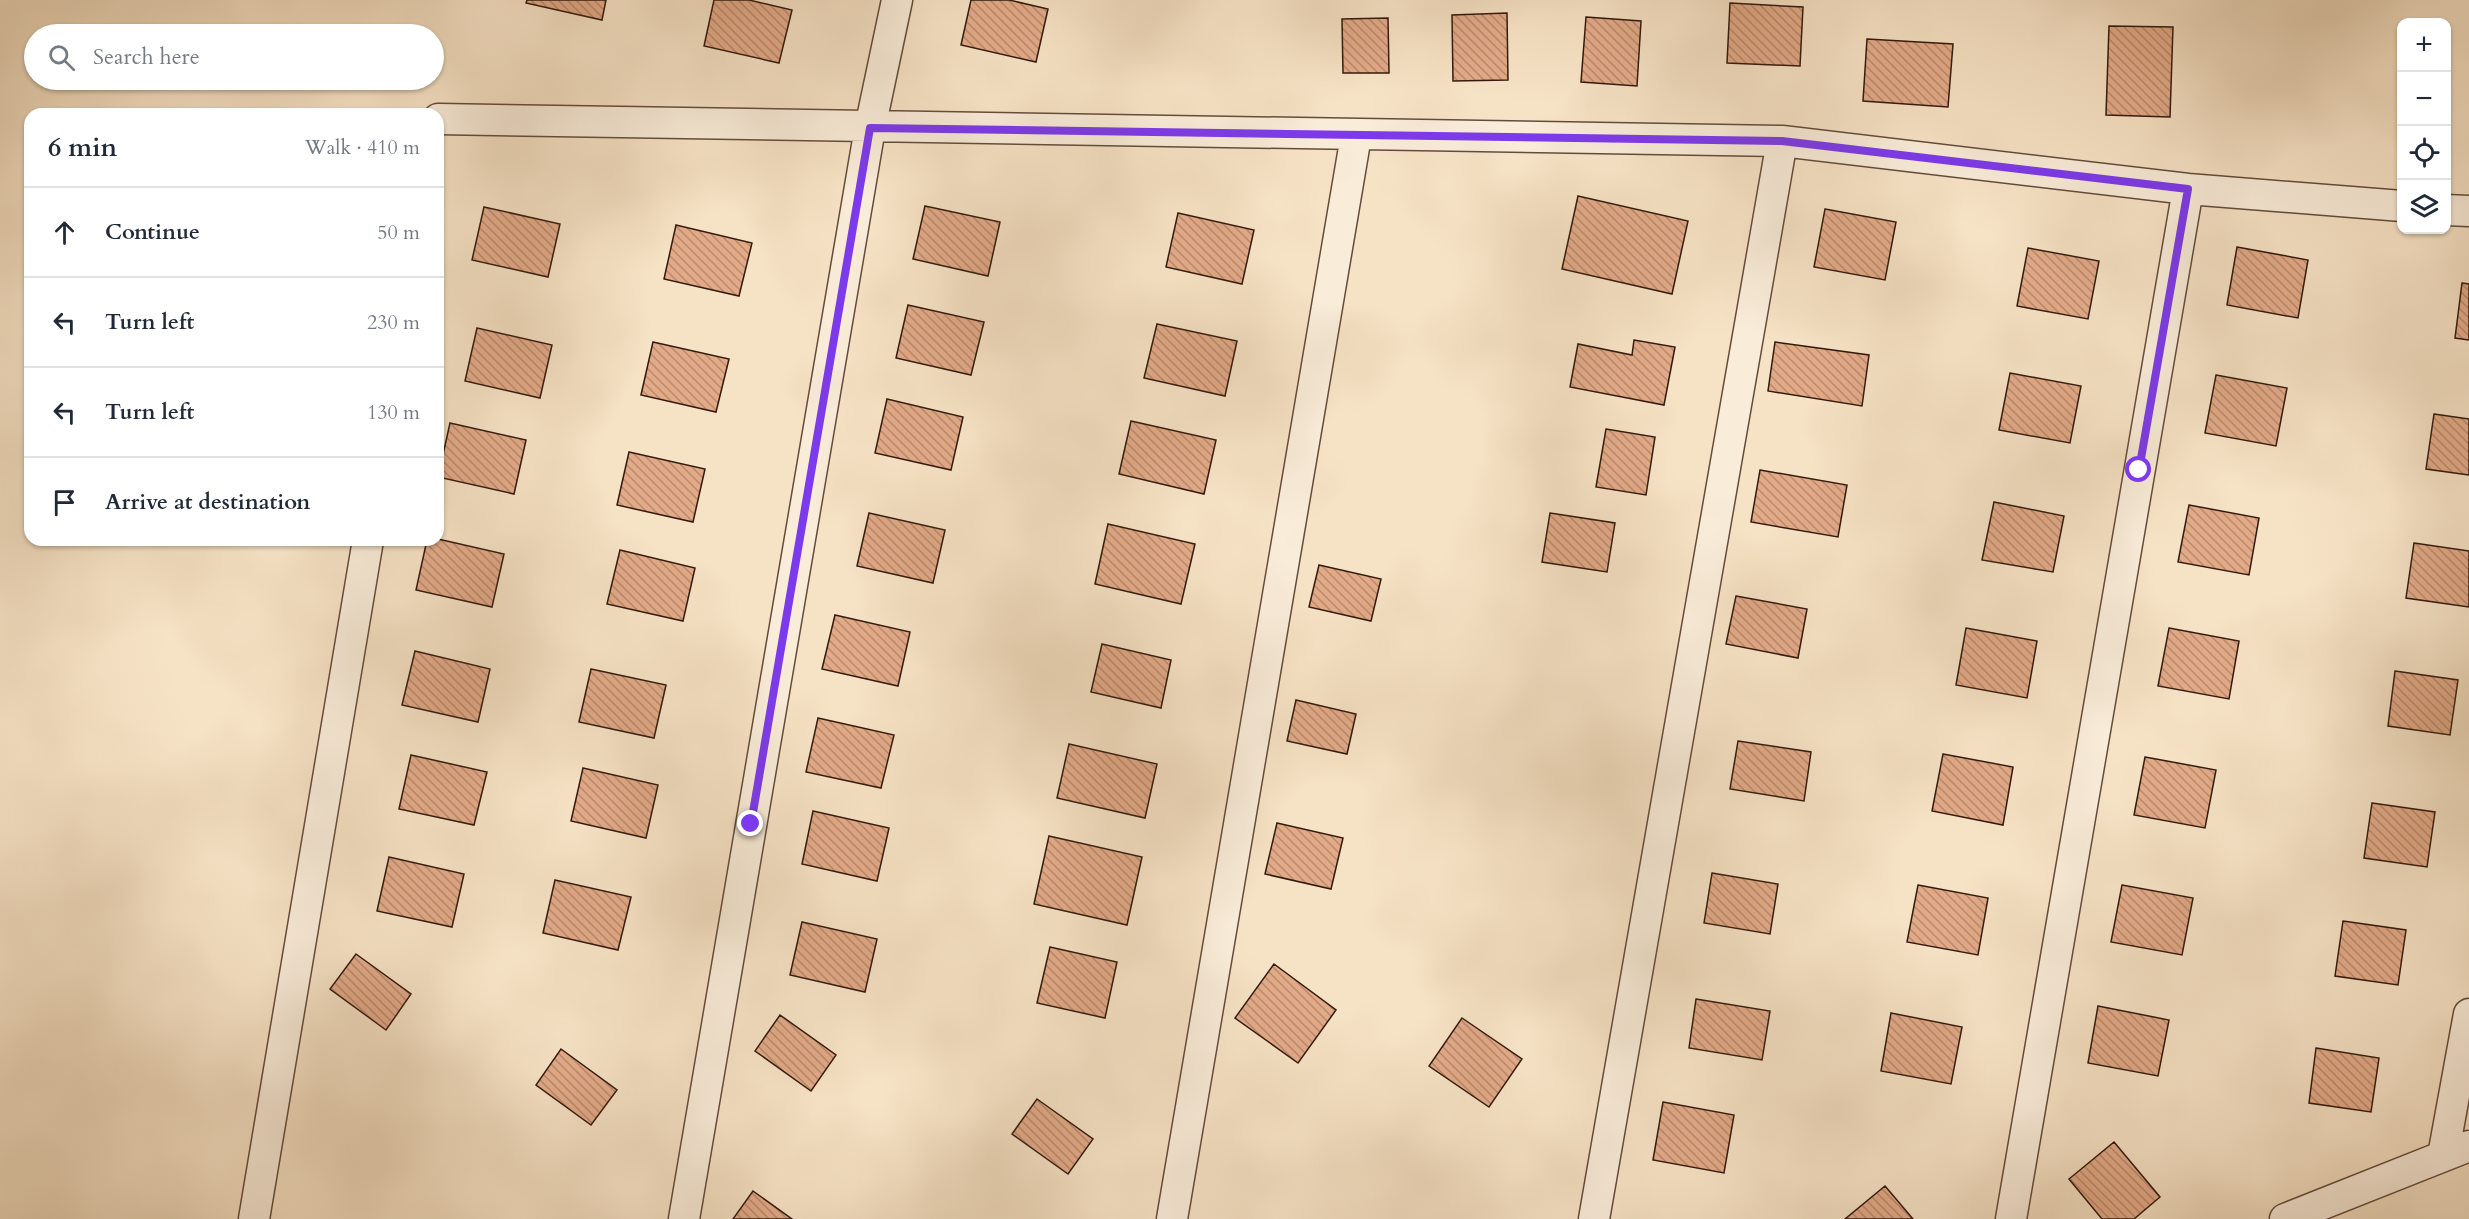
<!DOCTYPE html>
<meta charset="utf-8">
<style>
:root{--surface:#fff;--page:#f2f2f3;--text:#1f2937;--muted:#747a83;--line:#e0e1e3}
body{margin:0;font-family:Cardo,serif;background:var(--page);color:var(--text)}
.controls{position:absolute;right:18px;top:18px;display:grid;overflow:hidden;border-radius:12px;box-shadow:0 2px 4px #0004}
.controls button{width:54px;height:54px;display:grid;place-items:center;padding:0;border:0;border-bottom:2px solid var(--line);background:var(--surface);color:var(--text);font:30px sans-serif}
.stop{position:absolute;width:18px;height:18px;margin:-14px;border:4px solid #7c3aed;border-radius:50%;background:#fff}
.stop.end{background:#7c3aed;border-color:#fff;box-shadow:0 2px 6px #0008}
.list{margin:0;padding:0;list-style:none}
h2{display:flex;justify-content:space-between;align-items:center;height:78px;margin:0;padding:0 24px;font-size:26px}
h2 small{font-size:20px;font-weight:400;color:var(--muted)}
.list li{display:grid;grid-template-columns:39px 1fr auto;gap:18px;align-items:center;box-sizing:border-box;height:90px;padding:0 24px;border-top:2px solid var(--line)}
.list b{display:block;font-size:22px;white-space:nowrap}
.list em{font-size:20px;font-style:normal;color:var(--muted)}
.icon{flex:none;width:33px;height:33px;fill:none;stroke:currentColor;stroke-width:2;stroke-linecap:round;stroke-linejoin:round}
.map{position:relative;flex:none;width:2469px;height:1219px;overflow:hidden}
.search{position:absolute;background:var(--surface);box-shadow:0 2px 4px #0004;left:24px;top:24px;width:420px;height:66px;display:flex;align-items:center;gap:15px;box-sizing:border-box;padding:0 21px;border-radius:33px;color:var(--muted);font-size:22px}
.panel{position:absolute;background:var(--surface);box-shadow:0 2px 4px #0004;left:24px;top:108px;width:420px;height:438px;border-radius:18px}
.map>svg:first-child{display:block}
.building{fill:url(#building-back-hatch);stroke:#331a0d;stroke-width:1.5}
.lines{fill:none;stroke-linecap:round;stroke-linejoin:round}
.street-casing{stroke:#644c3b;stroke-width:33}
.street{stroke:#f9ecd9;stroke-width:30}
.route{stroke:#7c3aed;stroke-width:8}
</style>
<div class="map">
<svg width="2469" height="1219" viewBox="0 0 2469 1219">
<defs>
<pattern id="building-back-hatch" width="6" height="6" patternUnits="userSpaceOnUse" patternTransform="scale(1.5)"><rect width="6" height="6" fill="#e3aa88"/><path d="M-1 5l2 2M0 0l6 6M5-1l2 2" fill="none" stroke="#b98a6e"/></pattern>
</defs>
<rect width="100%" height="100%" fill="#f6e2c5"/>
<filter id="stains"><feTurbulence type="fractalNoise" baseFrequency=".00333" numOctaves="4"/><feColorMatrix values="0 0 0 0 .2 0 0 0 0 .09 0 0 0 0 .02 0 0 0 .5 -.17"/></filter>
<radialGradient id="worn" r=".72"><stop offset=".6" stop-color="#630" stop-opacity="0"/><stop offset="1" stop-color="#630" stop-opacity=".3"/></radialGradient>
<path class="building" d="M527 0H606L602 20 526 3Z
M714 0H749L792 10 779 63 704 46Z
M971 0H1009L1048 9 1036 62 961 45Z
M1730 3 1803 7 1800 66 1727 63Z
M1507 13 1508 80 1453 81 1452 15Z
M1586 17 1641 21 1637 86 1581 82Z
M1388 18 1389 73H1343L1342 19Z
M2109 26 2173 27 2170 117 2106 115Z
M1867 39 1953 44 1948 107 1863 101Z
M1578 196 1688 221 1672 294 1562 269Z
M925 206 1000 222 988 276 913 259Z
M484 207 560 224 548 277 472 260Z
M1825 209 1896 222 1885 280 1814 267Z
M1178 213 1254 230 1242 284 1166 267Z
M676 225 752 243 739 296 664 279Z
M2237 247 2308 260 2298 318 2227 305Z
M2028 248 2099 261 2088 319 2017 306Z
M2462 283 2469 284V340L2455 338Z
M908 305 984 322 971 375 896 358Z
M1157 324 1237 341 1225 396 1144 378Z
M477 328 552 345 540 398 465 381Z
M1634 340 1675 347 1664 405 1570 387 1578 344 1632 355Z
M653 342 729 359 716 412 641 395Z
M1775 342 1869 355 1862 406 1768 391Z
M2010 373 2081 386 2070 443 1999 430Z
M2216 375 2287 388 2276 446 2205 433Z
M887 399 963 417 951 470 875 453Z
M2434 414 2469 419V475L2426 469Z
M1131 421 1216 440 1204 494 1119 474Z
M450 423 526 440 514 494 438 477Z
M1606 429 1655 437 1646 495 1596 487Z
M629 452 705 469 693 522 617 505Z
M1760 470 1847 485 1838 537 1751 522Z
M1994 502 2064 516 2053 572 1982 560Z
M2189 505 2259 518 2249 575 2178 562Z
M869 513 945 530 933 583 857 566Z
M1550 513 1615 523 1607 572 1542 562Z
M1108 524 1195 544 1181 604 1095 584Z
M438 539 504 554 492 607 416 590 427 540Z
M2414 543 2469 551V607L2406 598Z
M620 550 695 568 683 621 607 604Z
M1319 565 1381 579 1371 621 1309 607Z
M1736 596 1807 609 1798 658 1726 644Z
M835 615 910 632 898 686 822 669Z
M1966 628 2037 641 2027 698 1956 685Z
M2169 628 2239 641 2229 699 2158 686Z
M1102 644 1171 660 1161 708 1091 692Z
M415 651 490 669 478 722 402 705Z
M591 669 666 685 654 738 579 722Z
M2395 671 2458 680 2450 735 2388 726Z
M1296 700 1356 714 1347 754 1287 741Z
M818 718 894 735 881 788 806 772Z
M1738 741 1811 752 1804 801 1730 789Z
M1069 744 1157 764 1145 818 1057 798Z
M1943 754 2013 767 2003 825 1932 811Z
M411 755 487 772 474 825 399 809Z
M2145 757 2216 770 2205 828 2134 815Z
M583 768 658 785 646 838 571 821Z
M2372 803 2435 812 2427 867 2364 858Z
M813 811 889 828 877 881 802 864Z
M1277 823 1343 838 1331 889 1265 874Z
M1049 836 1142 857 1127 925 1034 904Z
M389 857 464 874 452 927 377 911Z
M1712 873 1778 884 1770 934 1704 923Z
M555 880 631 897 618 950 543 933Z
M1918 885 1988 898 1978 955 1907 942Z
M2122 885 2193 898 2182 955 2111 942Z
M2343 921 2406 930 2398 985 2335 976Z
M802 922 877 939 865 992 790 975Z
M1050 947 1117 962 1105 1018 1037 1003Z
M356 954 411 994 386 1030 330 989Z
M1274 964 1336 1010 1298 1063 1235 1018Z
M1696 999 1770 1011 1762 1060 1689 1048Z
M2098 1006 2169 1020 2158 1076 2088 1063Z
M1891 1013 1962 1027 1951 1084 1881 1071Z
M780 1015 836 1055 811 1091 755 1051Z
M1462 1018 1522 1059 1489 1107 1429 1066Z
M2316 1048 2379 1058 2371 1112 2309 1103Z
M561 1049 617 1090 591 1125 536 1085Z
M1037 1099 1093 1139 1068 1174 1012 1134Z
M1663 1102 1734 1115 1724 1173 1653 1160Z
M2114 1142 2160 1197 2134 1219H2102L2069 1179Z
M1885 1186 1913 1219H1845Z
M753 1191 792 1219H733Z"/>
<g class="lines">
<defs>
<path id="street" d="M438 119 1782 141
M2446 210 2469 211
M2443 1156 2469 1014
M254 1219 368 540
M684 1219 870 128 897 0
M1172 1219 1356 136
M1594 1219 1782 141 2188 189 2402 206
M2011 1219 2188 189
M2285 1219 2469 1146"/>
</defs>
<use href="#street" class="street-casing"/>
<use href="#street" class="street"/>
</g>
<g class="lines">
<path class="route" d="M751 824 870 128 1782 141 2188 189 2139 470"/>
</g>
<rect width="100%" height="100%" filter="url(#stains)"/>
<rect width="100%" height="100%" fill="url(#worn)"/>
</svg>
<div class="controls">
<button>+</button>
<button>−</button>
<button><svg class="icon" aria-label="locate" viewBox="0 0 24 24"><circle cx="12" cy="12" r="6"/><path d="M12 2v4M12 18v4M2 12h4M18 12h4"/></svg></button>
<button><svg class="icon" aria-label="layers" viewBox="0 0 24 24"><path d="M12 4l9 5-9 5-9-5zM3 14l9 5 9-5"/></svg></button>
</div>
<div class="stop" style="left:2139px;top:470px"></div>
<div class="stop end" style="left:751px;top:824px"></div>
<div class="search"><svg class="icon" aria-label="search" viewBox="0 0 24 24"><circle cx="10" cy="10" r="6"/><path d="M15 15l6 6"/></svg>Search here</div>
<section class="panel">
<h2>6 min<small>Walk · 410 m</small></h2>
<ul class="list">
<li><svg class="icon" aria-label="ahead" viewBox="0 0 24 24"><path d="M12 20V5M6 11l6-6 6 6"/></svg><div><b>Continue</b></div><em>50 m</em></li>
<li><svg class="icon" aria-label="left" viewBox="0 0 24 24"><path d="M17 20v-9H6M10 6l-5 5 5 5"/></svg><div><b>Turn left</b></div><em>230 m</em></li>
<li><svg class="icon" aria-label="left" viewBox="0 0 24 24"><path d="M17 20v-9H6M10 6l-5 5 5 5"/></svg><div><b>Turn left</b></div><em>130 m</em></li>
<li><svg class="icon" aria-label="arrive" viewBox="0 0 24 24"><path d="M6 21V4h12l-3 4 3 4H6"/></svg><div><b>Arrive at destination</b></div></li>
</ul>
</section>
</div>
